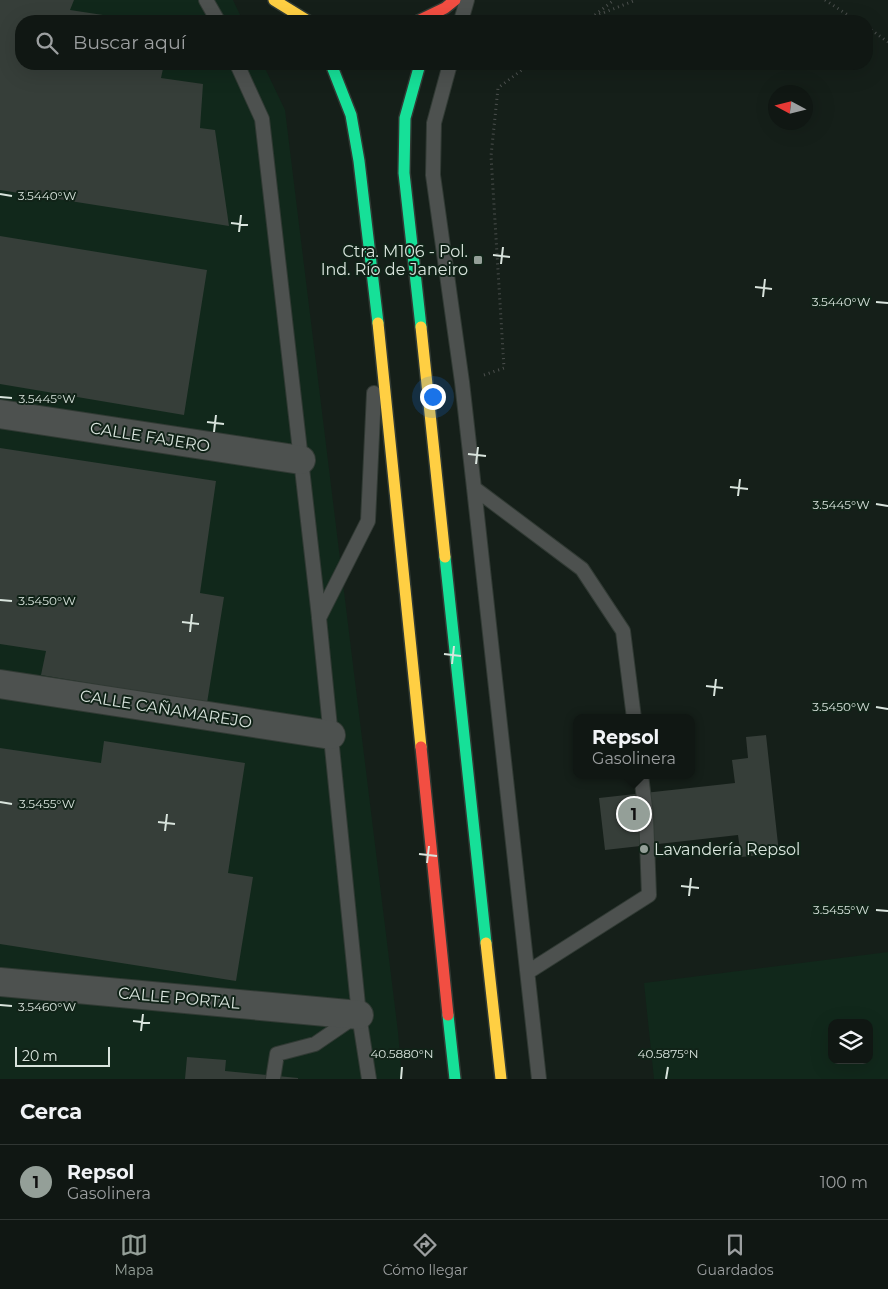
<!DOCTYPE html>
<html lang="es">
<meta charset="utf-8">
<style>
:root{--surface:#101713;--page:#1e2421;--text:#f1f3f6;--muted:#9c9fa0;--line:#303633;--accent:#949f98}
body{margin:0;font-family:Montserrat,sans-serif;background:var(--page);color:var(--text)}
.controls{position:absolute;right:15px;bottom:15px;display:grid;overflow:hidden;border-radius:10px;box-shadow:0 5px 20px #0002}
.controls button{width:45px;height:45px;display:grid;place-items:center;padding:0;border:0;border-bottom:1px solid var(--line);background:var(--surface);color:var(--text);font:25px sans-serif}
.compass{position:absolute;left:768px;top:85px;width:45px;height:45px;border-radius:50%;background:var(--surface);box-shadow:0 5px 20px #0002;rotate:277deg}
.scale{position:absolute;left:15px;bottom:12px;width:95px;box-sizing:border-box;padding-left:5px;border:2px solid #d9e4dd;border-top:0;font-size:14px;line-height:18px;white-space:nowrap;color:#d9e4dd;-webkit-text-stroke:4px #112318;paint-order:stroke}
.you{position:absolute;left:432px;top:396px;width:18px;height:18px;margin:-12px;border:4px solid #fff;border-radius:50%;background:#1a73e8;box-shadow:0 0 0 8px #1a73e833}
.badge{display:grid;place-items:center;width:32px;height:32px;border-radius:50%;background:var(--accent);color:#111;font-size:16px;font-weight:700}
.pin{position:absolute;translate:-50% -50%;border:2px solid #fff;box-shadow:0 1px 5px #0006}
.popup{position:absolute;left:573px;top:714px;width:122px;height:65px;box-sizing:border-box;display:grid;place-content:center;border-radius:10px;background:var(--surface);filter:drop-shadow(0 1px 4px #0005);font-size:16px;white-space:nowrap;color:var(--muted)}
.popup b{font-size:19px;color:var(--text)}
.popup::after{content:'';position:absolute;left:50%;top:100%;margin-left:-10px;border:10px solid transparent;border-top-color:var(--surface)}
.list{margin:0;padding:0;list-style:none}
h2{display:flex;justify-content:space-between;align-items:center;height:65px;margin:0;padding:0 20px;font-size:21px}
h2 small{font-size:16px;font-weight:400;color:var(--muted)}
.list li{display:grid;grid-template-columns:32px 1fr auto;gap:15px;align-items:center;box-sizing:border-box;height:75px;padding:0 20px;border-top:1px solid var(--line)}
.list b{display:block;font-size:19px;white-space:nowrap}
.list p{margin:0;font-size:16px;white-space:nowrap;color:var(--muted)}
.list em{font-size:16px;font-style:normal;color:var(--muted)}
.icon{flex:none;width:28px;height:28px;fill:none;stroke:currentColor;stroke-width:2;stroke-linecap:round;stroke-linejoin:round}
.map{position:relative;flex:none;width:888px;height:1079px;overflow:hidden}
.search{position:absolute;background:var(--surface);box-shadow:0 5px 20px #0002;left:15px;right:15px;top:15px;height:55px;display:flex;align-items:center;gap:12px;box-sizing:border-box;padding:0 18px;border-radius:20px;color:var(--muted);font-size:19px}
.sheet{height:140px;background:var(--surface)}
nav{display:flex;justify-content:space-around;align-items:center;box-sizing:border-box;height:70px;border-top:1px solid var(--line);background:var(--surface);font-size:14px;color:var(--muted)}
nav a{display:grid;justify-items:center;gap:2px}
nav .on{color:var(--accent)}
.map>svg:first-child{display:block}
.built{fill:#11281b;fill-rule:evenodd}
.building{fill:#363e39}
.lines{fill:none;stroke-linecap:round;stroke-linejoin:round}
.lane-casing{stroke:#313a34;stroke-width:16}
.street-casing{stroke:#313a34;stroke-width:30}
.fast-casing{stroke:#313a34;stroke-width:14}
.slow-casing{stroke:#313a34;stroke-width:14}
.jam-casing{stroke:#313a34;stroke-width:14}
.path{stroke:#4c504e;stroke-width:3;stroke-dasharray:1 4;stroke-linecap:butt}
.lane{stroke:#4d514f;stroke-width:14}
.street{stroke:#4d514f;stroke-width:28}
.fast{stroke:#16e098;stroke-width:11}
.slow{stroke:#ffcf43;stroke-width:11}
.jam{stroke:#f24e42;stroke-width:11}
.ticks{fill:none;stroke:#d9e4dd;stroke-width:2}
.poi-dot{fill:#949f98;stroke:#112318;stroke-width:2}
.labels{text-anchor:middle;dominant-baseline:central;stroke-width:4;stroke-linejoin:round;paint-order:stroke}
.poi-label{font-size:16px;fill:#d9e4dd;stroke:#112318;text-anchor:end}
.street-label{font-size:16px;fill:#d9e4dd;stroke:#112318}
.ticks-label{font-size:12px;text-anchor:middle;fill:#d9e4dd;stroke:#112318;stroke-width:4;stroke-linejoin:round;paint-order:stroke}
</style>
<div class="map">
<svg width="888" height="1079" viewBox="0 0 888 1079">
<rect width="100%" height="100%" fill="#151f19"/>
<path class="built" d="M0 0H233L243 21H21V64H263L285 110 398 1032 402 1079H0Z
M888 952V1079H654L644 983ZM832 1023H869V1060H832Z"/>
<path class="building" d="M0 0H74L70 10 136 20 21 21V64H164L161 78 203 84 200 128 215 130 229 226 0 190Z
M0 236 207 270 184 415 0 384Z
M0 448 216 481 200 593 224 597 207 703 41 675 46 651 0 644Z
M766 735 779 853 741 857 738 835 605 850 599 798 735 783 732 760 748 758 746 737Z
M104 741 245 763 228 873 253 877 236 981 0 944V748L101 763Z
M187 1057 226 1060 225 1071 298 1078V1079H185Z"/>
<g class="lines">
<defs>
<path id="lane" d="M206 0 218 21
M461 21 467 0
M237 64 262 119 319 617
M450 64 434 123 433 175 462 382 474 488 539 1079
M474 488 582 569 623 631 634 718
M528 972 649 895 646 815 641 775
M273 1079 277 1054 315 1044 356 1016
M369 1079 359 1015 319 618 368 521 374 393"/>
<path id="street" d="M0 414 301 460
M0 684 331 735
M0 982 359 1015"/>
<path id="fast" d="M331 64 351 115 359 161 378 323
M420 64 405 118 404 173 421 327
M445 557 486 943
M448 1015 455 1079"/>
<path id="slow" d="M274 0 308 21
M378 323 421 747
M421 327 445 557
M486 943 501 1079"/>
<path id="jam" d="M418 21 445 8 455 0
M421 747 448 1015"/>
</defs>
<use href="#lane" class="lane-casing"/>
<use href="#street" class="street-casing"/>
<use href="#fast" class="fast-casing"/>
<use href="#slow" class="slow-casing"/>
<use href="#jam" class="jam-casing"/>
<path class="path" d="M825 0 857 21
M595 15 614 0
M590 18 636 0
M867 27 888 42
M484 375 504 368 491 156 498 88 530 64"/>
<use href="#lane" class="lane"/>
<use href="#street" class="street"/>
<use href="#fast" class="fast"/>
<use href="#slow" class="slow"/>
<use href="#jam" class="jam"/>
</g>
<path class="ticks" d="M0 194 12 196M231 223 248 225M239 232 241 215M493 255 510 257M501 264 503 247M755 287 772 289M763 297 765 279M876 302 888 303M0 397 12 398M207 422 224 424M214 432 216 415M468 454 486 456M476 464 478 447M730 487 748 489M738 496 740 479M876 504 888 506M0 600 12 601M182 622 199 624M190 632 192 614M444 654 461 656M452 664 454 646M706 686 723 688M714 696 716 679M876 707 888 709M0 802 12 804M158 822 175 824M165 831 167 814M419 854 437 856M427 863 429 846M681 886 699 888M689 896 691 878M876 910 888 911M0 1005 12 1006M133 1021 150 1023M141 1031 143 1014M401 1079 402 1067M666 1079 668 1067"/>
<g class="poi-dot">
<rect x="473" y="255" width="10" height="10" rx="2.5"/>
<circle cx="644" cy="849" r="5"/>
</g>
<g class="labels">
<g class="poi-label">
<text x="468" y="251">Ctra. M106 - Pol.<tspan x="468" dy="18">Ind. Río de Janeiro</tspan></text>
<text x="654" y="849" text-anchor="start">Lavandería Repsol</text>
</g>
<g class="street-label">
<text transform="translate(150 437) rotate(9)">CALLE FAJERO</text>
<text transform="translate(166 709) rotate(9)">CALLE CAÑAMAREJO</text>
<text transform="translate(179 998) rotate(5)">CALLE PORTAL</text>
</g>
</g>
<g class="ticks-label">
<text x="47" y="200">3.5440°W</text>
<text x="841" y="306">3.5440°W</text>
<text x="47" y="403">3.5445°W</text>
<text x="841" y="509">3.5445°W</text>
<text x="47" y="605">3.5450°W</text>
<text x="841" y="711">3.5450°W</text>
<text x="47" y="808">3.5455°W</text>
<text x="841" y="914">3.5455°W</text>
<text x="47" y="1011">3.5460°W</text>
<text x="402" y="1058">40.5880°N</text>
<text x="668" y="1058">40.5875°N</text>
</g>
</svg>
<div class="controls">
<button><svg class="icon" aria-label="layers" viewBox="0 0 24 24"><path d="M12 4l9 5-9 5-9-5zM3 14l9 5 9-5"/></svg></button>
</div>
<svg class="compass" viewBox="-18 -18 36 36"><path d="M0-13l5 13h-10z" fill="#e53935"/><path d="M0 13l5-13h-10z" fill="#9c9fa0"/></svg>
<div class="scale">20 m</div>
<div class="you"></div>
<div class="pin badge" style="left:634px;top:814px">1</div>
<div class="popup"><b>Repsol</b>Gasolinera</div>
<div class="search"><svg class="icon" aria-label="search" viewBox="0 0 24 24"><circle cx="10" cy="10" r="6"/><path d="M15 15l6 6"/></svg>Buscar aquí</div>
</div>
<section class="sheet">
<h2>Cerca<small></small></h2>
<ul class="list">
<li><span class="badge">1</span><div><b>Repsol</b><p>Gasolinera</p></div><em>100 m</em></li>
</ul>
</section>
<nav>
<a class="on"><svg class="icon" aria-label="map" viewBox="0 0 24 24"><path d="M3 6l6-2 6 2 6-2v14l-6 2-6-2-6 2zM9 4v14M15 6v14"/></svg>Mapa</a>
<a><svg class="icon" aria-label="directions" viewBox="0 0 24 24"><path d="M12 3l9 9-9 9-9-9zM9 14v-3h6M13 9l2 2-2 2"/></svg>Cómo llegar</a>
<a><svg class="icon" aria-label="saved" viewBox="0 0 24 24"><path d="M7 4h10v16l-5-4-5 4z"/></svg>Guardados</a>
</nav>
